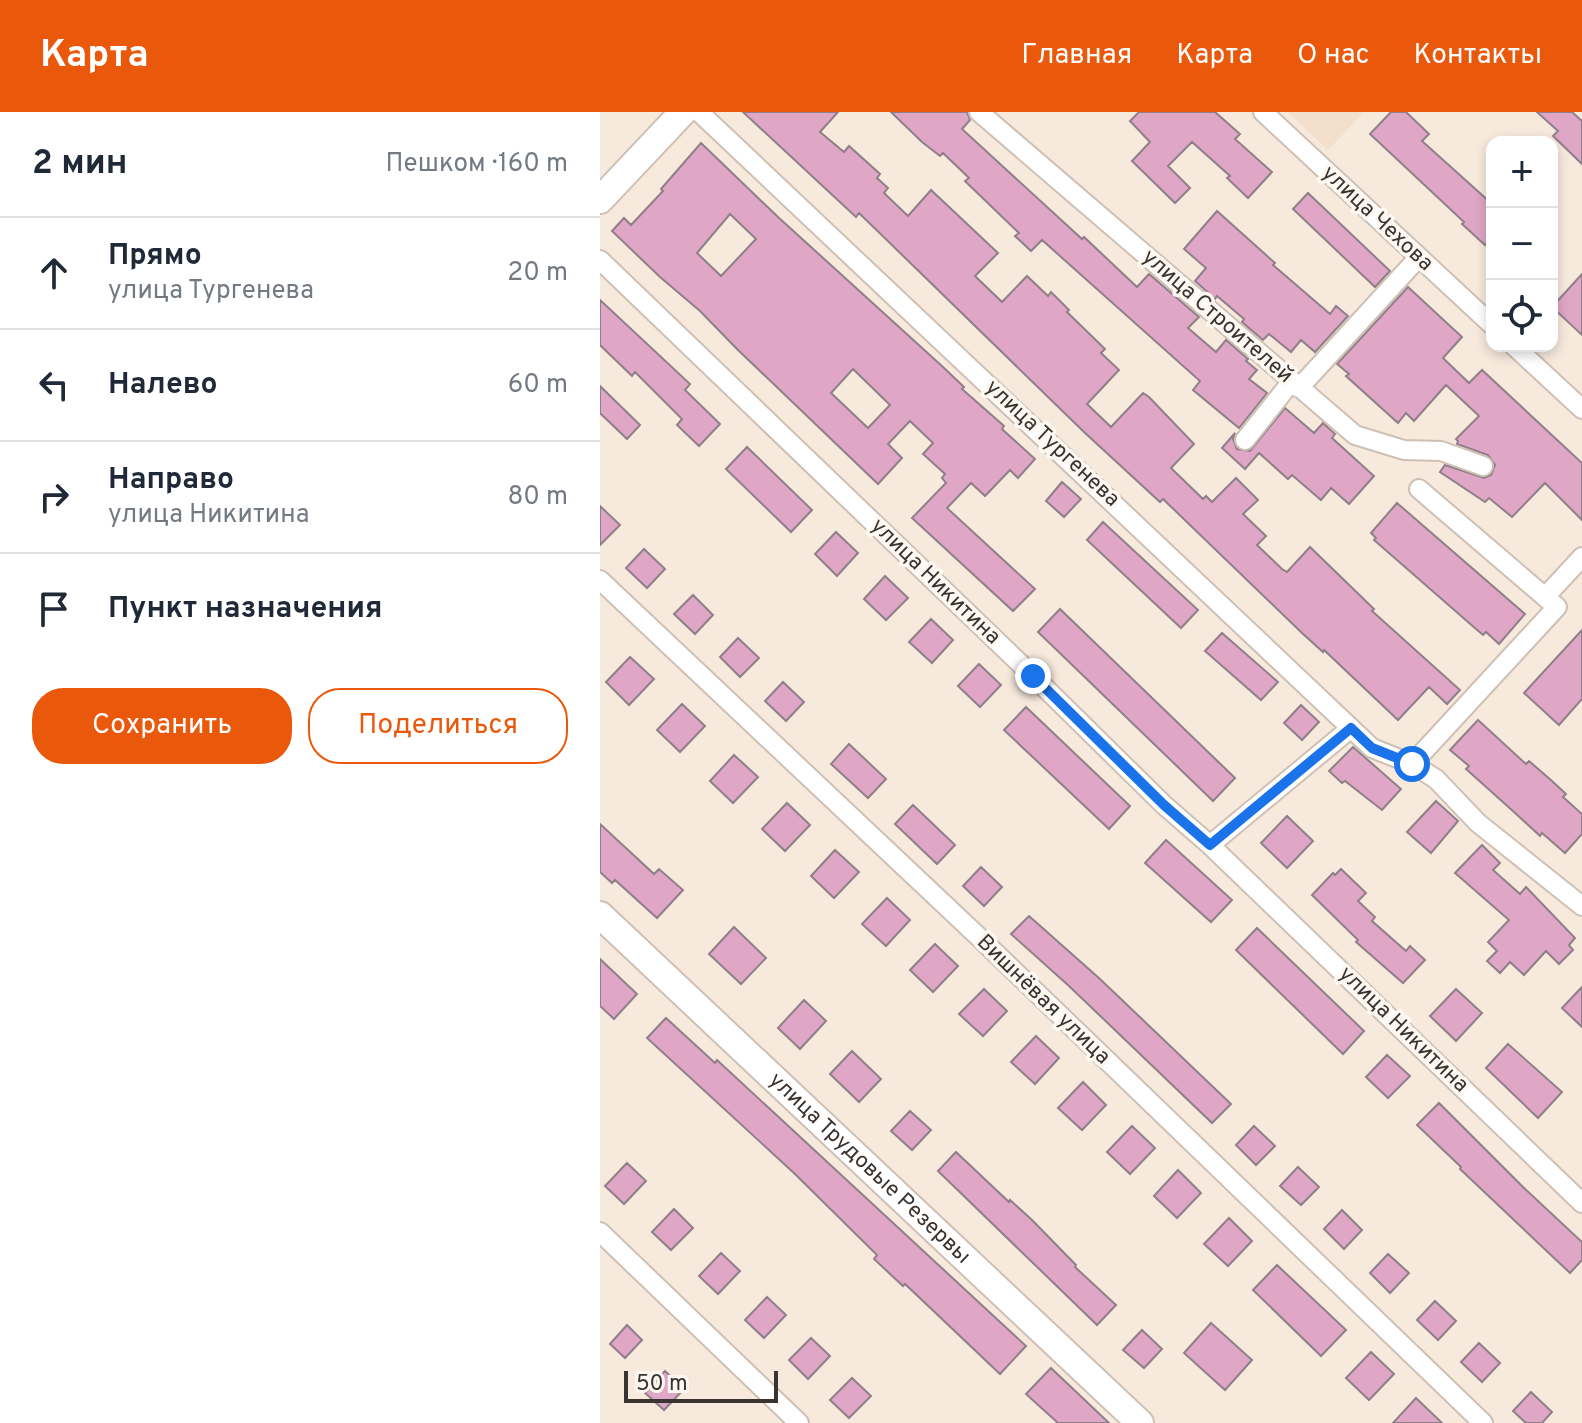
<!DOCTYPE html>
<html lang="ru">
<meta charset="utf-8">
<style>
:root{--surface:#fff;--page:#f6f6f7;--text:#1f2937;--muted:#747a83;--line:#e0e1e3;--accent:#ea580c}
body{margin:0;font-family:Overpass,sans-serif;background:var(--page);color:var(--text)}
.controls{position:absolute;right:24px;top:24px;display:grid;overflow:hidden;border-radius:16px;box-shadow:0 4px 12px #0003}
.controls button{width:72px;height:72px;display:grid;place-items:center;padding:0;border:0;border-bottom:2px solid var(--line);background:var(--surface);color:var(--text);font:40px sans-serif}
.scale{position:absolute;left:24px;bottom:20px;width:154px;box-sizing:border-box;padding-left:8px;border:4px solid #3a3430;border-top:0;font-size:22px;line-height:28px;white-space:nowrap;color:#3a3430;-webkit-text-stroke:6px #fef8f3;paint-order:stroke}
.stop{position:absolute;width:24px;height:24px;margin:-18px;border:6px solid #1a73e8;border-radius:50%;background:#fff}
.stop.end{background:#1a73e8;border-color:#fff;box-shadow:0 2px 8px #0008}
.list{margin:0;padding:0;list-style:none}
h2{display:flex;justify-content:space-between;align-items:center;height:104px;margin:0;padding:0 32px;font-size:34px}
h2 small{font-size:26px;font-weight:400;color:var(--muted)}
.list li{display:grid;grid-template-columns:52px 1fr auto;gap:24px;align-items:center;box-sizing:border-box;height:112px;padding:0 32px;border-top:2px solid var(--line)}
.list b{display:block;font-size:30px;white-space:nowrap}
.list p{margin:0;font-size:26px;white-space:nowrap;color:var(--muted)}
.list em{font-size:26px;font-style:normal;color:var(--muted)}
.actions{display:flex;gap:16px;padding:24px 32px}
.actions a{flex:1;padding:18px 0;border:2px solid var(--accent);border-radius:32px;text-align:center;font-size:28px;color:var(--accent)}
.actions .main{background:var(--accent);color:#fff}
.icon{flex:none;width:44px;height:44px;fill:none;stroke:currentColor;stroke-width:2;stroke-linecap:round;stroke-linejoin:round}
.map{position:relative;flex:none;width:982px;height:1311px;overflow:hidden}
header{display:flex;align-items:center;gap:48px;box-sizing:border-box;height:112px;padding:0 40px;background:var(--accent);color:#fff}
header strong{font-size:38px}
nav{display:flex;gap:44px;margin-inline-start:auto;font-size:28px}
main{display:flex}
aside{flex:1;background:var(--surface)}
.map>svg:first-child{display:block}
.built{fill:#f4dfcd}
.building{fill:#dfa6c6;stroke:#8f7f88;stroke-width:2;fill-rule:evenodd}
.lines{fill:none;stroke-linecap:round;stroke-linejoin:round}
.street-casing{stroke:#cec0b4;stroke-width:22}
.secondary-casing{stroke:#cec0b4;stroke-width:30}
.street{stroke:#fff;stroke-width:18}
.secondary{stroke:#fff;stroke-width:26}
.route{stroke:#1a73e8;stroke-width:10}
.labels{text-anchor:middle;dominant-baseline:central;stroke-width:7;stroke-linejoin:round;paint-order:stroke}
.street-label{font-size:22px;fill:#3a3430;stroke:#fef8f3}
</style>
<header>
<strong>Карта</strong>
<nav><a>Главная</a><a>Карта</a><a>О нас</a><a>Контакты</a></nav>
</header>
<main>
<aside>
<h2>2 мин<small>Пешком · 160 m</small></h2>
<ul class="list">
<li><svg class="icon" aria-label="ahead" viewBox="0 0 24 24"><path d="M12 20V5M6 11l6-6 6 6"/></svg><div><b>Прямо</b><p>улица Тургенева</p></div><em>20 m</em></li>
<li><svg class="icon" aria-label="left" viewBox="0 0 24 24"><path d="M17 20v-9H6M10 6l-5 5 5 5"/></svg><div><b>Налево</b></div><em>60 m</em></li>
<li><svg class="icon" aria-label="right" viewBox="0 0 24 24"><path d="M7 20v-9h11M14 6l5 5-5 5"/></svg><div><b>Направо</b><p>улица Никитина</p></div><em>80 m</em></li>
<li><svg class="icon" aria-label="arrive" viewBox="0 0 24 24"><path d="M6 21V4h12l-3 4 3 4H6"/></svg><div><b>Пункт назначения</b></div></li>
</ul>
<div class="actions"><a class="main">Сохранить</a><a>Поделиться</a></div>
</aside>
<div class="map">
<svg width="982" height="1311" viewBox="0 0 982 1311">
<rect width="100%" height="100%" fill="#f8e9dd"/>
<path class="built" d="M688 0H764L728 38Z"/>
<path class="building" d="M143 0H238L220 20 244 40 249 34 280 62 277 66 288 76 284 81 308 104 331 78 398 141 375 164 402 190 427 164 448 184 451 180 469 198 467 200 505 237 501 241 519 258 487 292 511 315 543 281 549 285 594 332 571 356 603 387 606 384 612 390 636 366 658 388 643 402 666 424 657 433 682 457 687 460 710 435 774 497 772 499 860 578 847 592 829 575 798 608 724 538 723 540 702 521 563 387 560 390 484 320 259 101 256 105Z
M291 0H367L370 8 362 17 482 127 484 125 537 175 549 162 599 205 588 216 616 240 626 228 648 247 646 249 657 258 649 267 667 281 639 316 593 278 600 269 442 128 431 139 415 124 419 121 365 69 369 66 343 41 340 44 322 30Z
M539 0H615L640 22 635 27 672 60 648 86 627 66 630 64 592 30 568 54 590 76 575 91 532 49 550 30 530 9Z
M791 0H806L829 22 822 29 892 92V125L885 133 862 112 864 110 770 22Z
M937 0H972L982 9V52L953 24 958 19Z
M101 31 178 105 343 255 364 275 362 277 404 314 402 317 435 347 418 366 410 358 385 384 371 371 347 396 435 477 413 499 312 406 346 371 342 366 345 362 323 342 333 331 310 309 288 332 302 346 278 372 138 238 100 199 60 165 12 119 24 106 31 113 63 79 61 77ZM130 102 156 127 121 164 97 141ZM253 257 290 293 268 316 231 281Z
M708 81 790 159 775 175 693 97Z
M617 99 675 151 673 153 730 202 736 194 748 204 715 240 701 228 691 240 669 222 663 228 642 210 644 207 617 184 615 187 595 169 606 156 584 137Z
M982 162V223L952 195Z
M808 175 862 225 843 246 869 271 882 258 982 351V408L945 371 912 405 889 386 885 390 840 360 845 353 884 366 891 363 895 353 888 343 857 332 858 329 856 327 879 304 846 273 814 309 806 301 798 311 746 264 749 262 737 252Z
M0 188 90 272 85 278 120 312 99 334 77 313 82 307 35 260 32 264 0 233Z
M0 274 40 313 27 327 0 301Z
M685 296 714 321 723 311 735 322 732 326 774 364 749 392 731 376 721 388 692 363 688 367 659 341 645 357 622 336 635 321 633 327 637 337 650 339Z
M147 335 212 398 191 420 126 357Z
M462 370 481 387 464 405 446 389Z
M797 391 925 502 899 532 886 520 883 523 876 517 774 428 776 426 771 421Z
M0 394 20 413 0 433Z
M503 410 598 498 581 516 487 428Z
M236 420 258 441 237 464 215 442Z
M44 437 65 457 47 476 26 456Z
M285 464 308 486 286 508 264 487Z
M93 483 113 503 95 522 74 502Z
M460 497 635 666 613 689 438 520Z
M331 507 353 528 332 551 309 530Z
M982 518V587L959 613 924 581Z
M622 521 678 570 661 588 605 539Z
M138 526 159 546 140 565 120 545Z
M30 545 54 567 29 593 6 570Z
M379 552 401 573 380 595 358 574Z
M183 570 204 590 186 609 165 589Z
M82 592 105 614 80 640 57 618Z
M701 593 719 610 702 628 684 611Z
M426 595 530 694 509 717 404 618Z
M878 608 926 652 929 649 952 669 966 682 963 685 982 702V722L965 741 942 721 940 724 914 700 866 657 869 654 850 638Z
M249 632 286 667 268 686 231 652Z
M753 635 801 677 782 698 745 669 742 671 729 659Z
M134 643 158 665 133 691 110 669Z
M836 689 858 709 831 741 807 720Z
M187 691 210 713 185 739 162 717Z
M313 693 355 733 337 752 295 712Z
M687 704 713 729 687 756 661 731Z
M0 712 54 762 59 757 83 778 57 806 15 768 12 771 0 760Z
M566 728 632 788 611 810 545 751Z
M882 733 900 751 893 758 920 782 926 775 975 826 969 833 973 838 959 852 946 839 924 863 910 850 900 861 887 849 897 839 888 830 909 808 855 761Z
M235 738 259 760 234 786 211 764Z
M381 755 402 775 384 794 363 774Z
M741 757 766 781 758 789 775 805 772 809 806 839 810 834 825 848 803 871 756 830 758 828 712 783 733 761 735 763Z
M287 786 310 808 286 834 262 812Z
M429 804 500 867 631 992 612 1011 469 874 411 822Z
M134 815 166 846 141 872 109 842Z
M657 816 764 919 743 942 636 838Z
M335 832 358 854 333 880 310 858Z
M0 847 37 882 14 907 0 894Z
M982 875V915L962 896Z
M384 877 407 899 383 924 359 902Z
M856 877 882 901 856 929 830 904Z
M204 888 226 909 200 937 178 916Z
M66 906 115 951 117 948 426 1234 400 1262 305 1172 303 1174 274 1147 277 1143 195 1062 47 926Z
M436 924 459 946 435 972 411 950Z
M908 932 962 980 938 1006 886 956Z
M252 939 281 967 259 990 230 962Z
M787 943 810 964 788 986 766 965Z
M483 970 506 993 482 1018 458 996Z
M839 991 924 1076 982 1130V1148L970 1161 860 1057 861 1055 817 1013Z
M310 999 331 1018 312 1038 291 1019Z
M532 1014 555 1036 530 1062 507 1040Z
M654 1014 675 1034 656 1053 636 1033Z
M356 1040 409 1090 410 1088 432 1108 476 1153 475 1155 516 1193 497 1213 338 1059Z
M27 1051 46 1069 24 1092 5 1074Z
M698 1055 719 1075 701 1093 680 1074Z
M578 1058 601 1081 577 1106 554 1084Z
M74 1097 93 1116 71 1138 52 1120Z
M742 1098 762 1118 744 1137 724 1117Z
M629 1106 652 1129 628 1154 604 1132Z
M121 1141 140 1159 118 1182 99 1164Z
M788 1142 809 1161 790 1181 770 1161Z
M677 1153 746 1218 721 1244 653 1178Z
M167 1185 186 1203 164 1226 145 1208Z
M835 1189 856 1209 838 1228 817 1208Z
M611 1211 652 1248 625 1278 584 1241Z
M27 1213 42 1228 25 1246 10 1232Z
M542 1218 562 1237 544 1256 523 1238Z
M211 1226 230 1244 208 1267 189 1248Z
M879 1231 900 1251 882 1270 861 1250Z
M771 1240 794 1262 769 1288 746 1266Z
M451 1256 509 1311H458L426 1282Z
M65 1259 84 1277 64 1298 45 1281Z
M252 1266 271 1284 249 1306 230 1288Z
M931 1280 952 1300 942 1311H926L913 1299Z
M816 1286 842 1311H793Z"/>
<g class="lines">
<defs>
<path id="street" d="M99 0 772 636 812 652 836 667 878 711 982 794
M379 0 755 323 804 338 841 339 883 354
M663 0 892 213
M0 148 433 564 564 693 610 733 982 1091
M914 234 982 297
M699 276 819 145
M645 328 692 269
M819 377 945 485
M0 468 382 828 883 1311
M812 652 957 495 945 485 982 445
M610 733 751 616
M0 1120 199 1311"/>
<g id="secondary">
<path d="M0 88 83 0"/>
<path id="s1" d="M0 803 540 1311"/>
</g>
</defs>
<use href="#street" class="street-casing"/>
<use href="#secondary" class="secondary-casing"/>
<use href="#street" class="street"/>
<use href="#secondary" class="secondary"/>
</g>
<g class="lines">
<path class="route" d="M433 564 564 693 610 733 751 616 772 636 812 652"/>
</g>
<g class="labels">
<g class="street-label">
<text transform="translate(777 107) rotate(43)">улица Чехова</text>
<text transform="translate(617 205) rotate(41)">улица Строителей</text>
<text transform="translate(452 332) rotate(43)">улица Тургенева</text>
<text transform="translate(335 470) rotate(44)">улица Никитина</text>
<text transform="translate(443 888) rotate(44)">Вишнёвая улица</text>
<text transform="translate(803 918) rotate(44)">улица Никитина</text>
<text stroke="none"><textPath href="#s1" startOffset="370">улица Трудовые Резервы</textPath></text>
</g>
</g>
</svg>
<div class="controls">
<button>+</button>
<button>−</button>
<button><svg class="icon" aria-label="locate" viewBox="0 0 24 24"><circle cx="12" cy="12" r="6"/><path d="M12 2v4M12 18v4M2 12h4M18 12h4"/></svg></button>
</div>
<div class="scale">50 m</div>
<div class="stop" style="left:812px;top:652px"></div>
<div class="stop end" style="left:433px;top:564px"></div>
</div>
</main>
